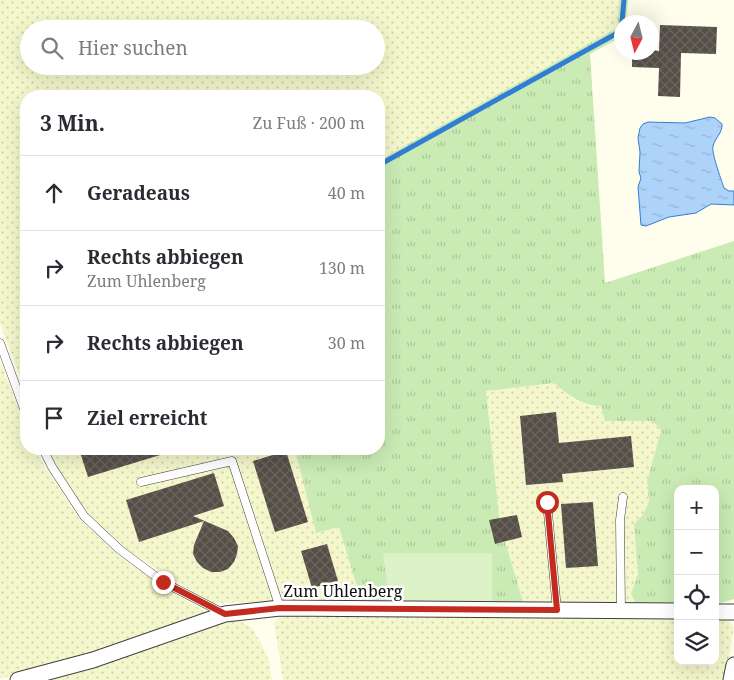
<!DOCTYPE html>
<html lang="de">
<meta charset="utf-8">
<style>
:root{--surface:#fff;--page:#f2f2f3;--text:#2b2b33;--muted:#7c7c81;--line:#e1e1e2}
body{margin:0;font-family:"Noto Serif",serif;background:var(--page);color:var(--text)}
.controls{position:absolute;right:15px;bottom:15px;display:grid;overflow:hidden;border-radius:10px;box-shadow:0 5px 20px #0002}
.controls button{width:45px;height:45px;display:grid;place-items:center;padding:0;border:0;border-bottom:1px solid var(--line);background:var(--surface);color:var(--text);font:25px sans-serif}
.compass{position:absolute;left:614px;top:15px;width:45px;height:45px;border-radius:50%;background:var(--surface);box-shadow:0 5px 20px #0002;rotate:187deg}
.stop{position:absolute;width:15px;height:15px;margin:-11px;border:4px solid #c32b1e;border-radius:50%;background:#fff}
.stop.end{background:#c32b1e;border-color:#fff;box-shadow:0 1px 5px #0008}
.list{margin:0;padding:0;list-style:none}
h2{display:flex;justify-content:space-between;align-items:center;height:65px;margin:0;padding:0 20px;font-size:21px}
h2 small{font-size:16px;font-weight:400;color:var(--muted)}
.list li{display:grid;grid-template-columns:32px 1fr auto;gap:15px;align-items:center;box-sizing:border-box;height:75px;padding:0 20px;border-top:1px solid var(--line)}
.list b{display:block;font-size:19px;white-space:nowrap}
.list p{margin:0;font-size:16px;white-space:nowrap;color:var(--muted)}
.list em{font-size:16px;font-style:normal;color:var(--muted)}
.icon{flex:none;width:28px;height:28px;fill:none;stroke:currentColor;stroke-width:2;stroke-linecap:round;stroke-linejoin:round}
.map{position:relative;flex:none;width:734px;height:680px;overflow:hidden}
.search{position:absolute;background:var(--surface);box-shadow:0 5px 20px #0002;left:20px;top:20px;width:365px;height:55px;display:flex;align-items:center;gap:12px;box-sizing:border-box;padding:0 18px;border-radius:28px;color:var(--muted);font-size:19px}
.panel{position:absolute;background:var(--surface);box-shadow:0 5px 20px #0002;left:20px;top:90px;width:365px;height:365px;border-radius:20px}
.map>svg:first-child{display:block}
.farmland{fill:url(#farmland-dots);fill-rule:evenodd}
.grass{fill:url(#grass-tufts)}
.pitch{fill:#ddf2c6}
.water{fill:url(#water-ripples);stroke:#317ed4}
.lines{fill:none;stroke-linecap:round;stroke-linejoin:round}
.stream{stroke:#317ed4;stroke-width:5}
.building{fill:url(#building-cross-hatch)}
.lane-casing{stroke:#404040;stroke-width:9}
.street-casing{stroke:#404040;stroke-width:17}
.lane{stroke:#fff;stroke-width:8}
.street{stroke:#fff;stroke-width:15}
.route{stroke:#c32b1e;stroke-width:6}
.labels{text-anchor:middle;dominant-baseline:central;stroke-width:5;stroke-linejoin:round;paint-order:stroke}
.street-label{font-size:16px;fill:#0d0d0d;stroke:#fff}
</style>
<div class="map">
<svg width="734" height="680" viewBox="0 0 734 680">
<defs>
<pattern id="farmland-dots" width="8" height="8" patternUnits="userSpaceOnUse" patternTransform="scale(1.25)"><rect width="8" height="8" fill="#f4f6cb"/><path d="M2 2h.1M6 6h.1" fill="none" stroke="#d0d2ad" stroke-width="1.8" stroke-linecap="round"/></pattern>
<pattern id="grass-tufts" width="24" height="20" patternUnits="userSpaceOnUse" patternTransform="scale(1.25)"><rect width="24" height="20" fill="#caebb4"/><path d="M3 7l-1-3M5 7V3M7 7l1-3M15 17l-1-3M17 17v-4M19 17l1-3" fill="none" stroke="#acc89a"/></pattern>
<pattern id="water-ripples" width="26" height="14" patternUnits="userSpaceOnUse" patternTransform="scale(1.25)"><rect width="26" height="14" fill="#aed3f9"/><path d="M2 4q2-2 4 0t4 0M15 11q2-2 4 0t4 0" fill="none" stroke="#94b4d4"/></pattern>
<pattern id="building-cross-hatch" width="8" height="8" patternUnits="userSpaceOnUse" patternTransform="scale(1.25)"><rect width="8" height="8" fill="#564f48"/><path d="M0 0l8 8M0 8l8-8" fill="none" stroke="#69645e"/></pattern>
</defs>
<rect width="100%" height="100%" fill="#fffeec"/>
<path class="farmland" d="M0 0H619L617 28 379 160V96H26V393L0 323ZM29 29H376V66H29Z
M0 362 26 427V449H36L45 467 80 520 118 555 160 585 209 614 85 657 0 679Z
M554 383 576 401 590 406H601L605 421H653L661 431 647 481 649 501 643 515 634 524 638 575 631 594 637 606 524 605 500 524 486 391Z
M49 449H296L316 533 339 527 362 603 250 602 212 603 166 576 123 546 86 512 58 470Z
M282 614 678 618V661H715V618H725L734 627 725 680H283L274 623Z
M236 618 252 628 261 643 269 661 272 680H38L217 621Z"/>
<path class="grass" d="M619 0H628L626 22H622L621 37 590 54 605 283 734 241V599L715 605V489H678V606H637L631 594 638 575 634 524 643 515 649 501 647 481 661 431 653 421H605L601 406C581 406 569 395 554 383L486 391 500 524 524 605 362 603 339 527 316 533 295 449H379V160L617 28Z"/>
<path class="pitch" d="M383 553H492V604H390Z"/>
<path class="water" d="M710 117 715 118 722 124C723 132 715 138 713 146 711 152 721 179 724 188L729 191H734V205L711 204 696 213 669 217 646 226 641 225 638 187 641 178 639 172 640 152 638 138 640 128 643 124 648 122 685 123Z"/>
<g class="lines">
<path class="stream" d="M622 22 624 0
M379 165 621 31 622 25"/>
</g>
<path class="building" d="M660 25 717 27 716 54 681 53 680 97 658 96 659 68 632 67V52H652V50L659 51Z
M556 412 559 443 631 436 634 467 562 474 563 482 526 485 520 416Z
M79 449H169L170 452 88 477Z
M286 451 308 522 275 532 253 461Z
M214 473 224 506 193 516 228 531 234 538 238 546 237 554 234 562 228 569 220 572H211L203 568 197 562 193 554 194 545 204 521 139 542 126 500Z
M593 502 598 566 566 568 561 504Z
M517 515 522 537 495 544 489 520Z
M327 544 338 581 312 588 301 551Z"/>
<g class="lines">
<defs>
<path id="lane" d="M0 343 26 414
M43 449 52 467 84 516 119 549 163 582 223 613
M141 482 232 461 280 608
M547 502 557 610
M621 611 620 520 623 497"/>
<path id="street" d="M715 612H734
M18 680 93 660 225 614 280 608 678 611
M731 680 734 665"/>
</defs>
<use href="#lane" class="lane-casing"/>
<use href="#street" class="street-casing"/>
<use href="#lane" class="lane"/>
<use href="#street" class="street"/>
</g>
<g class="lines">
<path class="route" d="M163 582 225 614 280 608 557 610 547 502"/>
</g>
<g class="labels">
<g class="street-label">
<text x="343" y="591">Zum Uhlenberg</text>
</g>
</g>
</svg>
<div class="controls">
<button>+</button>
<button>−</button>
<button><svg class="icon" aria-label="locate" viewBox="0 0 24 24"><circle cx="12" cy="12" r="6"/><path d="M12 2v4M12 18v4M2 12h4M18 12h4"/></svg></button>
<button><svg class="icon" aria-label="layers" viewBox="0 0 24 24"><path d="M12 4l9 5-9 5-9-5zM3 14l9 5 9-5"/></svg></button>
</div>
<svg class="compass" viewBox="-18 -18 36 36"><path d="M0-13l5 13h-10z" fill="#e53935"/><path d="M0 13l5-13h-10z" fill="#7c7c81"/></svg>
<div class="stop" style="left:547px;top:502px"></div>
<div class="stop end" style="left:163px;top:582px"></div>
<div class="search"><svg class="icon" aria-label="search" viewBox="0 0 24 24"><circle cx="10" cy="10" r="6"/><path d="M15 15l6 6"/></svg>Hier suchen</div>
<section class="panel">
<h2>3 Min.<small>Zu Fuß · 200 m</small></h2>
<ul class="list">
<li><svg class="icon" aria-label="ahead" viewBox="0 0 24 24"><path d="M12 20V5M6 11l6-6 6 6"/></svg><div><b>Geradeaus</b></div><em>40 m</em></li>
<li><svg class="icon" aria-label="right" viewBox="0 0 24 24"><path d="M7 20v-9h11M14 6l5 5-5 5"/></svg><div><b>Rechts abbiegen</b><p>Zum Uhlenberg</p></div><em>130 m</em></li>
<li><svg class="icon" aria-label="right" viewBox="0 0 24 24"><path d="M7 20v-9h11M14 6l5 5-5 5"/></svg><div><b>Rechts abbiegen</b></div><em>30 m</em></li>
<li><svg class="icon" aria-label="arrive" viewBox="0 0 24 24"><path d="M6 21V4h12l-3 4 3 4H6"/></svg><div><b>Ziel erreicht</b></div></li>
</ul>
</section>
</div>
